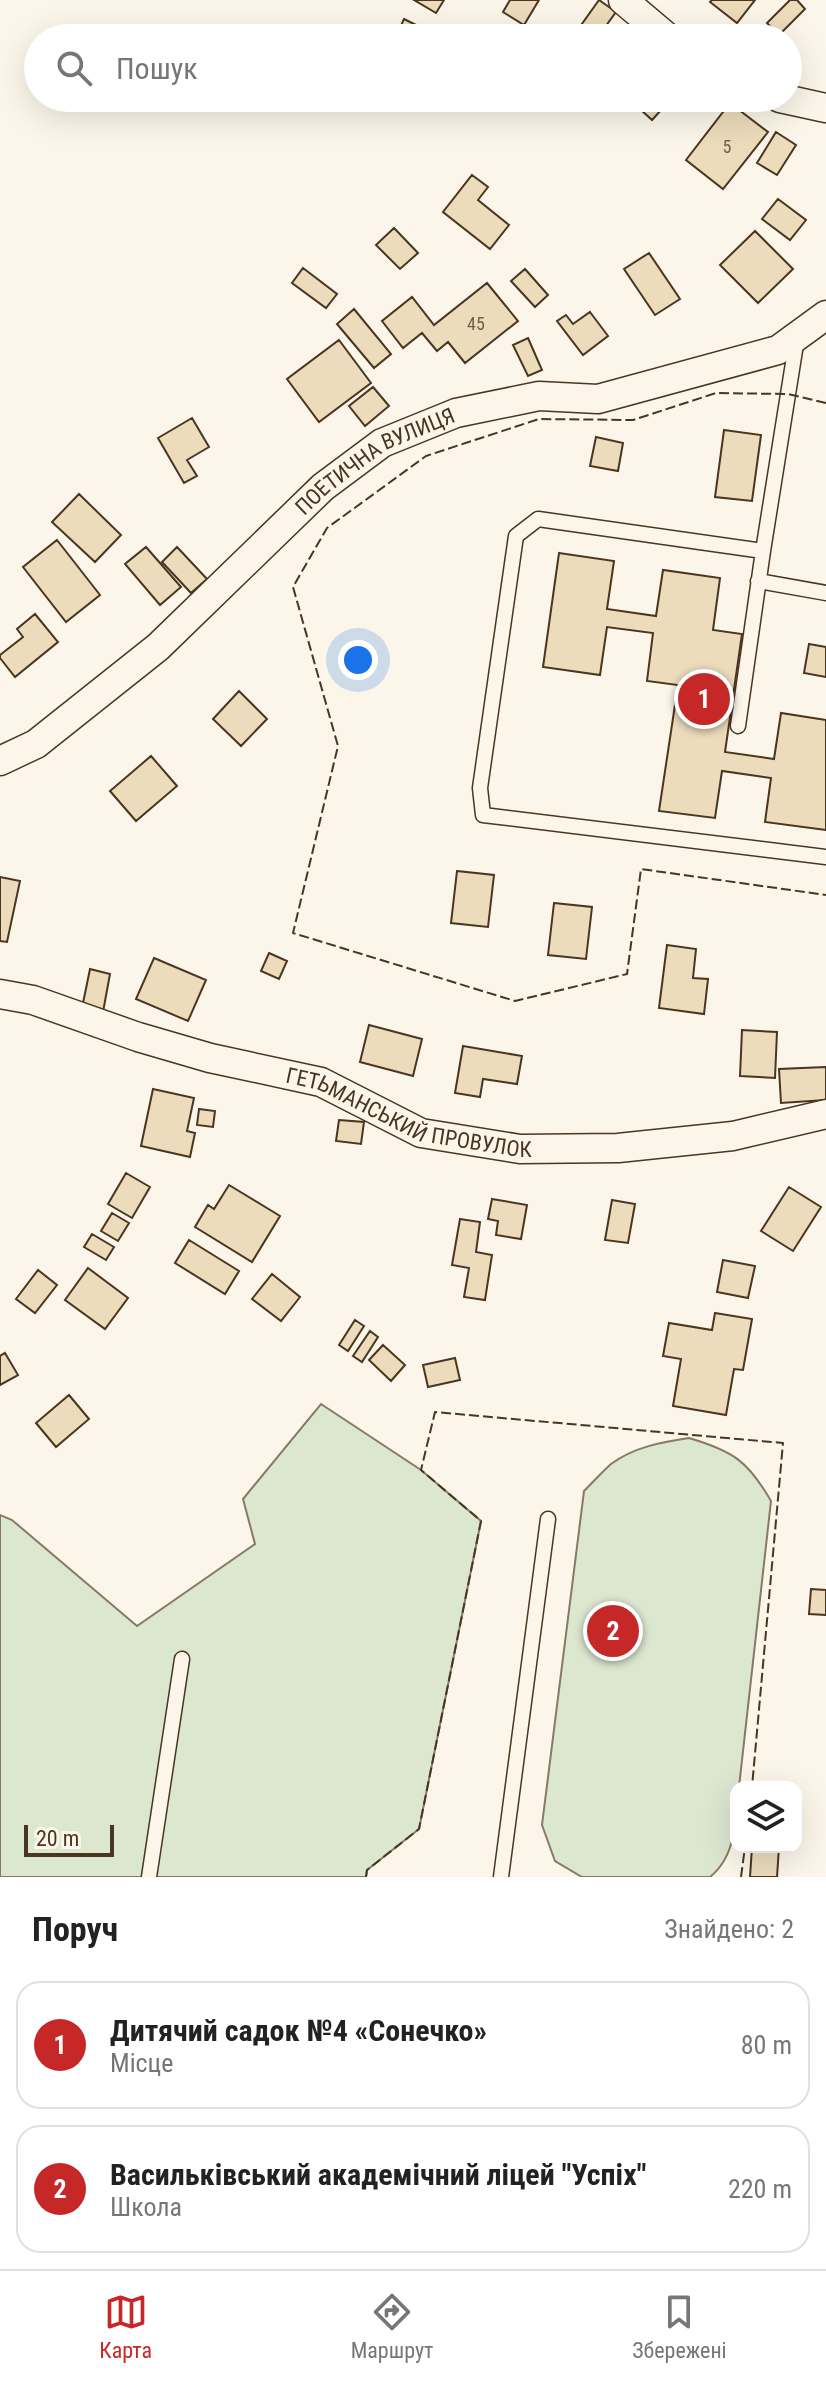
<!DOCTYPE html>
<html lang="uk">
<meta charset="utf-8">
<style>
:root{--surface:#fff;--page:#f6f6f6;--text:#222;--muted:#767676;--line:#e0e0e0;--accent:#c62828}
body{margin:0;font-family:"Roboto Condensed",sans-serif;background:var(--page);color:var(--text)}
.controls{position:absolute;right:24px;bottom:24px;display:grid;overflow:hidden;border-radius:16px;box-shadow:0 8px 32px #0002}
.controls button{width:72px;height:72px;display:grid;place-items:center;padding:0;border:0;border-bottom:2px solid var(--line);background:var(--surface);color:var(--text);font:40px sans-serif}
.scale{position:absolute;left:24px;bottom:20px;width:90px;box-sizing:border-box;padding-left:8px;border:4px solid #4a3520;border-top:0;font-size:22px;line-height:28px;white-space:nowrap;color:#4a3520;-webkit-text-stroke:6px #fbf6e9;paint-order:stroke}
.you{position:absolute;left:358px;top:660px;width:28px;height:28px;margin:-20px;border:6px solid #fff;border-radius:50%;background:#1a73e8;box-shadow:0 0 0 12px #1a73e833}
.badge{display:grid;place-items:center;width:52px;height:52px;border-radius:50%;background:var(--accent);color:#fff;font-size:26px;font-weight:700}
.pin{position:absolute;translate:-50% -50%;border:4px solid #fff;box-shadow:0 2px 8px #0006}
.list{margin:0;padding:0;list-style:none}
h2{display:flex;justify-content:space-between;align-items:center;height:104px;margin:0;padding:0 32px;font-size:34px}
h2 small{font-size:26px;font-weight:400;color:var(--muted)}
.list li{display:grid;grid-template-columns:52px 1fr auto;gap:24px;align-items:center;box-sizing:border-box;height:128px;margin:0 16px 16px;padding:0 16px;border:2px solid var(--line);border-radius:24px}
.list b{display:block;font-size:30px;white-space:nowrap}
.list p{margin:0;font-size:26px;white-space:nowrap;color:var(--muted)}
.list em{font-size:26px;font-style:normal;color:var(--muted)}
.icon{flex:none;width:44px;height:44px;fill:none;stroke:currentColor;stroke-width:2;stroke-linecap:round;stroke-linejoin:round}
.map{position:relative;flex:none;width:826px;height:1877px;overflow:hidden}
.search{position:absolute;background:var(--surface);box-shadow:0 8px 32px #0002;left:24px;right:24px;top:24px;height:88px;display:flex;align-items:center;gap:20px;box-sizing:border-box;padding:0 28px;border-radius:44px;color:var(--muted);font-size:30px}
.sheet{height:392px;background:var(--surface)}
nav{display:flex;justify-content:space-around;align-items:center;box-sizing:border-box;height:112px;border-top:2px solid var(--line);background:var(--surface);font-size:22px;color:var(--muted)}
nav a{display:grid;justify-items:center;gap:4px}
nav .on{color:var(--accent)}
.map>svg:first-child{display:block}
.green{fill:#dce7d0;stroke:#887966;stroke-width:2}
.building{fill:#ecdcbc;stroke:#4a3520;stroke-width:2}
.lines{fill:none;stroke-linecap:round;stroke-linejoin:round}
.lane-casing{stroke:#4a3520;stroke-width:17}
.street-casing{stroke:#4a3520;stroke-width:31}
.lane{stroke:#fbf6e9;stroke-width:14}
.street{stroke:#fbf6e9;stroke-width:28}
.fence{stroke:#4a3520;stroke-width:2;stroke-dasharray:10 4;stroke-linecap:butt}
.labels{text-anchor:middle;dominant-baseline:central;stroke-width:6;stroke-linejoin:round;paint-order:stroke}
.number-label{font-size:18px;fill:#725f47}
.street-label{font-size:22px;fill:#4a3520;stroke:#fbf6e9}
</style>
<div class="map">
<svg width="826" height="1877" viewBox="0 0 826 1877">
<rect width="100%" height="100%" fill="#fbf6e9"/>
<path class="green" d="M321 1404 421 1470 481 1521 419 1829 367 1870 366 1877H0V1515L12 1520 137 1626 255 1544 243 1499Z
M689 1438C733 1451 748 1461 771 1501L739 1787H736C736 1819 737 1855 710 1877H582L555 1861 542 1825 584 1491C593 1482 602 1472 611 1464 634 1447 662 1442 689 1438Z"/>
<path class="building" d="M414 0H444L436 13Z
M510 0H539L524 25 503 12Z
M599 0 616 12 597 38H593L579 28Z
M712 0H755L737 23 710 2Z
M790 0H797L805 9 779 35 767 23Z
M404 19 442 38H405L397 34Z
M628 98H672L652 120Z
M730 103 768 132 723 189 686 160Z
M776 132 796 145 777 175 757 163Z
M472 175 488 187 478 200 509 225 490 249 443 212Z
M778 199 806 220 790 240 762 219Z
M394 228 418 253 400 269 376 245Z
M755 231 793 269 758 303 720 265Z
M649 253 680 299 655 315 624 269Z
M303 268 337 294 326 308 292 283Z
M525 269 548 295 535 307 511 281Z
M487 283 518 321 465 363 448 342 437 351 422 333 403 348 382 321 412 297 434 325Z
M354 309 391 354 374 368 337 324Z
M590 312 608 336 583 355 557 321 566 315 573 324Z
M528 338 542 370 528 376 513 345Z
M339 340 371 383 319 422 287 379Z
M373 387 389 406 365 426 349 406Z
M192 418 209 447 187 460 197 476 184 483 158 438Z
M724 430 761 435 752 501 715 497Z
M596 437 623 443 618 471 590 466Z
M79 494 121 535 95 562 52 522Z
M57 540 100 595 66 622 23 567Z
M146 547 181 587 160 605 125 564Z
M177 547 207 579 191 593 162 562Z
M559 553 614 561 607 609 656 616 663 570 720 578 713 630 742 634 725 752 774 759 781 713 826 720V830L765 822 771 778 722 771 715 818 659 811 678 685 647 681 653 633 607 627 600 675 543 667Z
M35 614 58 642 15 677 0 658V655L23 637 17 629Z
M809 644 826 647V677L804 673Z
M239 691 267 719 241 746 213 719Z
M151 756 177 786 136 821 110 791Z
M457 871 494 875 488 927 451 923Z
M0 877 20 881 7 942 0 941Z
M554 903 592 907 586 959 548 955Z
M667 945 696 949 693 978 708 979 704 1014 659 1008Z
M269 953 287 961 279 979 261 971Z
M154 958 206 980 188 1021 136 999Z
M90 969 110 974 103 1012 82 1008Z
M369 1025 422 1039 413 1076 360 1062Z
M742 1030 777 1032 775 1078 740 1076Z
M463 1046 522 1056 517 1084 483 1079 480 1097 455 1093Z
M826 1067V1100L781 1103 779 1069Z
M153 1089 194 1098 187 1131 195 1133 190 1157 141 1146Z
M199 1109 215 1111 213 1127 197 1125Z
M339 1120 364 1122 361 1144 336 1141Z
M126 1173 150 1187 132 1218 108 1204Z
M229 1185 280 1216 252 1262 195 1227 208 1205 214 1209Z
M789 1187 821 1207 793 1251 761 1231Z
M492 1199 527 1205 521 1239 496 1235 498 1221 488 1219Z
M612 1200 635 1204 628 1243 605 1240Z
M112 1213 129 1223 118 1241 101 1231Z
M460 1219 480 1222 476 1252 492 1255 485 1300 464 1297 469 1268 452 1265Z
M92 1234 114 1247 106 1260 84 1247Z
M189 1240 239 1271 225 1294 175 1263Z
M723 1260 755 1266 748 1298 717 1292Z
M88 1268 128 1298 105 1329 65 1300Z
M38 1270 57 1285 35 1313 16 1299Z
M272 1274 300 1297 281 1321 252 1299Z
M715 1313 752 1319 743 1370 734 1369 726 1415 673 1406 681 1359 663 1356 669 1323 712 1330Z
M355 1320 364 1326 348 1351 339 1345Z
M370 1331 378 1337 362 1362 353 1356Z
M383 1345 405 1365 391 1381 369 1360Z
M5 1353 18 1375 0 1385V1356Z
M455 1358 460 1380 428 1387 423 1365Z
M69 1395 89 1419 56 1447 36 1423Z
M811 1589 826 1590V1615L809 1614Z
M752 1847H779L777 1877H750Z"/>
<g class="lines">
<defs>
<path id="lane" d="M763 551 797 338
M758 581 826 593
M738 726 763 551 538 519 516 536 480 788 483 815 826 857
M149 1877 182 1659
M501 1877 548 1519"/>
<g id="street">
<path d="M623 0 668 38"/>
<path d="M780 98 826 108"/>
<path id="s1" d="M0 761 36 744 158 647 323 487 382 443 456 413 539 396 598 399 778 350 826 315"/>
<path id="s2" d="M0 994 33 1000 138 1037 210 1058 321 1082 421 1133 520 1149 618 1148 733 1136 826 1114"/>
</g>
</defs>
<use href="#lane" class="lane-casing"/>
<use href="#street" class="street-casing"/>
<use href="#lane" class="lane"/>
<use href="#street" class="street"/>
<path class="fence" d="M826 403 788 394 716 393 633 420 539 419 426 456 327 528 293 587 338 746 293 933 515 1001 627 974 641 869 826 895
M366 1877 367 1870 419 1829 481 1521 421 1470 435 1412 783 1443 752 1787
M741 1877 745 1847"/>
</g>
<g class="labels">
<g class="number-label">
<text x="727" y="146">5</text>
<text x="476" y="323">45</text>
</g>
<g class="street-label">
<text stroke="none"><textPath href="#s1" startOffset="484">ПОЕТИЧНА ВУЛИЦЯ</textPath></text>
<text stroke="none"><textPath href="#s2" startOffset="428">ГЕТЬМАНСЬКИЙ ПРОВУЛОК</textPath></text>
</g>
</g>
</svg>
<div class="controls">
<button><svg class="icon" aria-label="layers" viewBox="0 0 24 24"><path d="M12 4l9 5-9 5-9-5zM3 14l9 5 9-5"/></svg></button>
</div>
<div class="scale">20 m</div>
<div class="you"></div>
<div class="pin badge" style="left:704px;top:699px">1</div>
<div class="pin badge" style="left:613px;top:1631px">2</div>
<div class="search"><svg class="icon" aria-label="search" viewBox="0 0 24 24"><circle cx="10" cy="10" r="6"/><path d="M15 15l6 6"/></svg>Пошук</div>
</div>
<section class="sheet">
<h2>Поруч<small>Знайдено: 2</small></h2>
<ul class="list">
<li><span class="badge">1</span><div><b>Дитячий садок №4 «Сонечко»</b><p>Місце</p></div><em>80 m</em></li>
<li><span class="badge">2</span><div><b>Васильківський академічний ліцей &quot;Успіх&quot;</b><p>Школа</p></div><em>220 m</em></li>
</ul>
</section>
<nav>
<a class="on"><svg class="icon" aria-label="map" viewBox="0 0 24 24"><path d="M3 6l6-2 6 2 6-2v14l-6 2-6-2-6 2zM9 4v14M15 6v14"/></svg>Карта</a>
<a><svg class="icon" aria-label="directions" viewBox="0 0 24 24"><path d="M12 3l9 9-9 9-9-9zM9 14v-3h6M13 9l2 2-2 2"/></svg>Маршрут</a>
<a><svg class="icon" aria-label="saved" viewBox="0 0 24 24"><path d="M7 4h10v16l-5-4-5 4z"/></svg>Збережені</a>
</nav>
